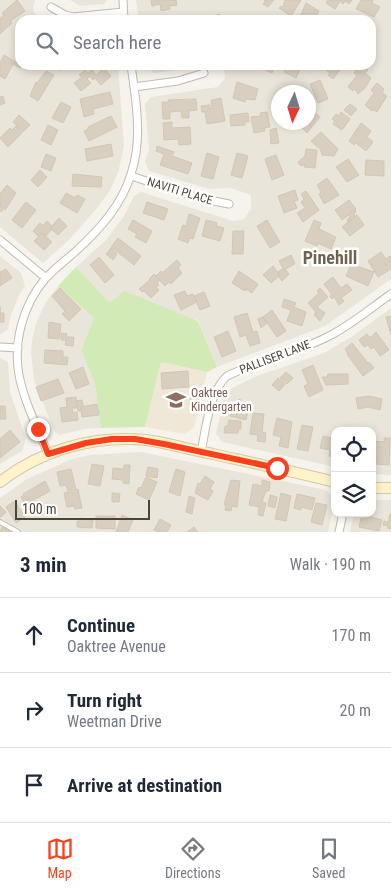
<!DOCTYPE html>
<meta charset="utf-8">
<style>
:root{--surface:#fff;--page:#f6f6f7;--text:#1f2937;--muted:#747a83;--line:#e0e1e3;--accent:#fc3f1d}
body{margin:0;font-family:"Roboto Condensed",sans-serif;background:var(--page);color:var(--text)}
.controls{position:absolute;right:15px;bottom:15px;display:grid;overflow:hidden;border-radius:10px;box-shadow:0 2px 8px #0003}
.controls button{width:45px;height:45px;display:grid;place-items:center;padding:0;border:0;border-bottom:1px solid var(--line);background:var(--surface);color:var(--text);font:25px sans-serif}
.compass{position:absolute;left:271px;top:85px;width:45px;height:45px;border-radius:50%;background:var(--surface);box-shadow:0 2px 8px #0003;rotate:184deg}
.scale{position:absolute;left:15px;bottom:12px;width:135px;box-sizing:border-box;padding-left:5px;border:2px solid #4b4439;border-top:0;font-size:14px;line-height:18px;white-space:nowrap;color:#4b4439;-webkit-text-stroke:4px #fff;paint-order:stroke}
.stop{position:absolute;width:15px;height:15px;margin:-11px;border:4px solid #fc3f1d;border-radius:50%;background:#fff}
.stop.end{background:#fc3f1d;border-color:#fff;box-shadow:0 1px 5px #0008}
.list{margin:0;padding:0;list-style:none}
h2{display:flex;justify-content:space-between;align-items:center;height:65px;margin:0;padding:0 20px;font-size:21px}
h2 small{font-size:16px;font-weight:400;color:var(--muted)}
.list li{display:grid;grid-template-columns:32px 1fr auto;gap:15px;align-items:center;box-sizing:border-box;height:75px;padding:0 20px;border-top:1px solid var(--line)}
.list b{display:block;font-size:19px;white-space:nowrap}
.list p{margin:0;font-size:16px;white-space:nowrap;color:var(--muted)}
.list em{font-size:16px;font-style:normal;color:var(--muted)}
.icon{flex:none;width:28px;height:28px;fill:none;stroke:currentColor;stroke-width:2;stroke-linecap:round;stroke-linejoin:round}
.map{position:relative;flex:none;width:391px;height:532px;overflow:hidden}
.search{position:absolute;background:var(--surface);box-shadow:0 2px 8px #0003;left:15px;right:15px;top:15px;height:55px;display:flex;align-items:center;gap:12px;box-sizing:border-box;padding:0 18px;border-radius:15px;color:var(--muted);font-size:19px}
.sheet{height:290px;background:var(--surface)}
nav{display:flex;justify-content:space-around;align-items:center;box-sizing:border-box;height:70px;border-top:1px solid var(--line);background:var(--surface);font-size:14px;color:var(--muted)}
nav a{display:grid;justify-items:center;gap:2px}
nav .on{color:var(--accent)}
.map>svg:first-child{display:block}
.residential{fill:#eae5da;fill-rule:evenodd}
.education{fill:#efe8d6}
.green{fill:#d2eab5}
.building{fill:#d8cfc1;stroke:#d3c7b4}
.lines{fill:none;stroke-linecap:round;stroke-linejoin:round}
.lane-casing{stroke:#c2bbae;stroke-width:6}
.street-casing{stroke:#c2bbae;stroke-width:9}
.secondary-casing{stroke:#d6c79b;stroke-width:12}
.lane{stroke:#fff;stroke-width:4}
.street{stroke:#fff;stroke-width:7}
.secondary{stroke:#fff3cd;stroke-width:10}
.route{stroke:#fc3f1d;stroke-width:6}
.labels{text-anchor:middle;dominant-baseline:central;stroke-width:5;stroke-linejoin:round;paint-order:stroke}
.street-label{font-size:12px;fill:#4b4439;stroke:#fff}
.education-label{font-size:12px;fill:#785e54;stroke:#fff;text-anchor:start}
.district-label{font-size:18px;font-weight:bold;fill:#6e6250;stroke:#fff}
</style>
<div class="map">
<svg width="391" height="532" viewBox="0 0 391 532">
<rect width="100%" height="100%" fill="#f6f3ec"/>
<path class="residential" d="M0 0H35L33 9 35 14 44 20H20V65H118L124 146 118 173 109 192 97 208 69 240 43 263 0 227Z
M70 0H107L104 4 80 6Z
M136 0H391V279L325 326 217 367 198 320 110 303 76 267 106 240 124 216 134 196 141 192 233 221 244 219 251 209V195L231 188 209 189 149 171 145 162 149 150 145 104 151 97 218 87 225 78 224 65H371V20H139ZM278 92H308V122H278Z
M144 65H183L177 70 154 73Z
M0 256 21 273 25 286 20 293 11 315 8 329 0 335Z
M58 286 94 318 81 350 95 384 101 428 85 429 59 435 54 431 34 380 31 353 32 340 36 323 46 302Z
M391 308V475L372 474V431H335V467L222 442 216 434 224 398 232 388 257 376 324 353 353 336Z
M0 358 8 362 10 392 26 439 22 451 0 464Z
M141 452 326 490 335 498 328 532H0V498L27 479 72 459 91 455Z
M372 500H391V532H350L354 513H372Z"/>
<path class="education" d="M161 362 207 372 194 428 184 434 145 427Z"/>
<path class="green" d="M76 267 110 303 124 291 198 321 217 367 207 372 161 362 145 427 101 428 95 384 81 350 94 318 58 286Z"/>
<path class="building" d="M17 0 25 11 10 21 12 23 0 34V18L4 15 2 13Z
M151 0H176L177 5 169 6 170 9 161 11 160 4 152 6Z
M264 0H274L268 7 263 4 265 1Z
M285 0H301L291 16 279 8 281 6 283 7Z
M328 0H352L349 4 345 1 343 4 340 1 335 9 326 3Z
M361 0H373L372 3 380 7 374 17 356 9Z
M306 3 319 11 314 20H305L300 17Z
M220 14 222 20H210L209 17Z
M20 36V50L15 48Z
M4 55 21 65 20 68 13 64 5 79 0 76V63Z
M52 65H63L62 70 52 69Z
M254 65H275L272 73Z
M287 65H302L296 78 284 72Z
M319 65H340L342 67 333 79 328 75 330 73Z
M359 65 368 70 365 73 371 78 365 88 358 94 355 89 353 91 348 87 357 75 354 73Z
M104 68 111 76 101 85 95 78 93 80 90 76 87 79 91 83 81 91 74 83 82 77 79 75 85 70 88 73 92 70 96 75Z
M46 71 54 75 38 101 30 96 36 82 37 83Z
M320 80 328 99 318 103 310 84Z
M237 82 258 89 255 100 246 99 245 102 233 98Z
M377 83 384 89 382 92 387 96 377 112 374 110 372 111 365 105 374 93 371 90Z
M110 92 113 104 93 109 94 114 84 117 80 99Z
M3 96 5 103 0 105V97Z
M221 98 225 121 207 124 205 112H202L201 106 210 105V109L212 108 211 100Z
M196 99 197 110 189 111V118H182L181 111 170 112V119H163L162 102H169L168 100Z
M61 102 71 107 63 123 52 118Z
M350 104 357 109 351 116 344 110Z
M308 107 320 117 307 133 301 127 305 122H308Z
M267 112 270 127 264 128 265 131 254 133 251 117 261 116 260 113Z
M341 112 350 119 342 130 333 124 335 121 332 119 336 114 339 116Z
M248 113 249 122H245V125L231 126 230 115Z
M19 115 30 125 23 132 13 122Z
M111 116 117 127 89 141 84 131 88 129V127Z
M172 122V128L190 127 191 144 179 145 178 139 164 140 163 123Z
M361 123 371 131 367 137 373 142 366 151 356 143 354 145 349 141Z
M48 125 58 130 51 145 41 140Z
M16 126 22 133 8 147 0 138 10 128 12 130Z
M276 128 279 143 271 144 270 130Z
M321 132 338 149 334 156 322 155 321 150 311 141Z
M111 144 113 156 87 161 85 149Z
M157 146 174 152 172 156 192 163 188 174 160 165 164 154 156 151Z
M306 149 317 150 315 168 304 167 305 164 301 166 298 162 305 156Z
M207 153 219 157 213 179 201 176Z
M237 153 248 156 242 178 231 175Z
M46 154 56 158 51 171 41 167Z
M276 155 284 175 272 180 265 159Z
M348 159 359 175 347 182 336 167Z
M366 160 384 161V176L365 175Z
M40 170 47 177 38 187 31 180Z
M73 174 102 177 101 187 72 186Z
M327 178 339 195 324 204 319 194 321 192 317 185Z
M7 185 16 193 5 210 4 208 1 212 0 194Z
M295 190 298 200 294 201 297 208 284 213 278 196Z
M306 191 319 210 303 222 297 213 305 208 301 202 304 199 301 194Z
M66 193 75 198 77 195 85 199 77 213 60 203Z
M349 200 356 209 342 220 335 210Z
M26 202 36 210 22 228 12 220Z
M147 202 168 209 164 220 143 213Z
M355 209 356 212 354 214 355 216 348 222 347 220 350 217 348 215Z
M189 214 200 218 193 239 190 238 188 243 178 239 183 225 186 226Z
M357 215 364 225 350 236 342 227Z
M59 218 67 226 58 235 50 228Z
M133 220 152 231 146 243 135 237 137 234 128 229Z
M206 220 217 223 216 226 224 228 220 241 202 236Z
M267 220 280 242 270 248 257 226Z
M314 220 321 223 319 229 336 237 331 249 318 243 317 246 305 241Z
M47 221 52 226 50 228 52 229 46 236 42 233 38 236 33 231 40 223 43 226Z
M233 231H244L243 254H232Z
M42 233 52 242 44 250 34 241Z
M118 238 141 256 134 265 111 247Z
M111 248 117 254 113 260 106 254Z
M381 252 386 259 390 256 391 258V269L378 277 368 261Z
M291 255 295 264 284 270 279 261Z
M99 257 114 275 105 283 90 265Z
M177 260 181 265 178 268 182 273 171 284 169 282 165 286 156 276 161 271 162 273Z
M351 264 374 272 368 286 346 276Z
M273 266 280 275 271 283 263 275Z
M6 269 12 278 0 286V272Z
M282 269 284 271 286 270 289 274 282 281 278 276 280 275 278 272Z
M239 271 258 284 252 293 246 289 245 291 232 283Z
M154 274 160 280 157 283 159 285 156 287 159 290 151 298 144 291 142 292 139 289 150 280 149 279Z
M333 277 341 288 347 284 352 290 341 298 344 301 339 305 334 297 332 299 330 296 332 295 324 284Z
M60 288 81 309 69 321 62 314 65 311 52 296Z
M320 288 328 297 317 307 325 313 320 321 314 315 316 312 308 303 319 293 317 291Z
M185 291 187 296 193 294 197 302 181 310 174 295Z
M204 292 210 306 200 310 194 296Z
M284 299 296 303 294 307 306 312 302 326 287 321 291 310 282 307Z
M0 306V313H4V322H0Z
M272 310 286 331 277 337 263 317Z
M247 313 253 332 257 331 260 343 250 346 246 335 240 337 234 317Z
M391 316V335L386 317Z
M263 317 267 323 261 328 258 319Z
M49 322 61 324 59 339 48 338Z
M228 331 236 351 222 357 214 337Z
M376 332 389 350 380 356 374 347 371 349 368 345 364 347 359 340 367 334 370 338Z
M61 333 67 334 66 337H74L73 346 65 345 66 340H61Z
M352 343 368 363 369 362 374 368 363 376 347 354H348L345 349Z
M45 350 63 351V357H68L67 365 44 363Z
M313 365 323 390 309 397 304 386 308 384 302 370Z
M83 367 89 384 76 389 69 373Z
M188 371 189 387 162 389 161 373Z
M286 372 293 378 287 384 280 378Z
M328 374H348V384L326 385 322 377H327Z
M278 378 285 384 279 391 272 385Z
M58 379 64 393 41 401 36 387Z
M192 389 201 391 197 407 189 405Z
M369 396 382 399 380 410 368 407 358 409 356 398Z
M76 397 77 408H72L73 413 77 412 78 420 62 422 60 408 67 407 66 398Z
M239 399 241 400V402L250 404 246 420 230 416 231 411 236 412Z
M82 400 83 406 81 407V411H78L76 401Z
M97 404 99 415 82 417 81 407Z
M0 406H5L6 419H0Z
M253 413 264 414 262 432 266 433 265 442 257 441 258 435 250 434Z
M277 418 292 422 288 448 279 446 281 437 273 435Z
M229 420 241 421V429H239L238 433H224L225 426H228Z
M302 425 313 427 308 451 297 449Z
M10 430 20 442 0 458V439Z
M333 435H335V457L329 456 330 450 320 448 323 436 332 438Z
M384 438H390L389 465 376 464 377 455 372 453V441L384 442Z
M92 464 104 466 100 486 88 484Z
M124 465H130L129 484 123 483V480L112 479 113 468 124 469Z
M148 467 158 469 157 478 146 476Z
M71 469 76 490 78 489 82 508 75 509 74 506 67 507 64 493 68 492 66 485 60 486 57 472Z
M176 469 185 472 180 496 169 492Z
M205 476 214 482 210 489 213 491 208 500 195 493 198 483 200 484Z
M146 477 157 482 149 500 136 494 139 487 141 488Z
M231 480 240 481 237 507 232 506 231 511 225 510 226 505H224Z
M262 480 270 482 269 491H266L262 502 266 503 263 516 258 515 259 507 249 505 253 484 262 486Z
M45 481 50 491 25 505 21 497 24 495 23 494Z
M112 493 120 494 119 502H112Z
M281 493 291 496 286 521 275 519Z
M297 494 315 498 312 510 301 507V510L294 508Z
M270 495 277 497 275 508 268 506Z
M189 496 195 498 192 514 186 512Z
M15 501 25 517 16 523 6 507Z
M316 503 327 505 322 525 311 522Z
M0 506 6 512 1 517 0 516Z
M390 514H391V529L387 528 388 526 383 525 384 521 388 522Z
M122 515 133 520 128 532H116Z
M96 516H115V529L96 528Z
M367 516 382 520 379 531 359 527 361 518 366 519Z
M80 518 93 520 92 528 77 527V521L79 522Z
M160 519 171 525 167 532H158L154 530Z
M2 527 11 532H0Z
M194 527 198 532H187Z"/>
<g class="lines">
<defs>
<path id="lane" d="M0 522 18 532"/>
<path id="street" d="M123 0 124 20
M51 7 65 15 73 17 123 12
M134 87 178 81 204 73
M131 176 199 198 229 204
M0 240 46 278
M0 347 18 348
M201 452C206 429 209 392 227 376 260 360 298 353 331 335 352 324 371 308 391 294
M48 454C38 428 24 402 19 375 13 342 23 305 45 279 54 269 66 260 76 251 99 230 122 205 131 174 143 139 136 101 131 65
M339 532 343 513"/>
<path id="secondary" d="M0 482C41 450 94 435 146 440 168 443 191 450 213 454 253 463 294 472 335 482
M372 488H391"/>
</defs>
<use href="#lane" class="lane-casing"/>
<use href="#street" class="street-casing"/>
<use href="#secondary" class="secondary-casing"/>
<use href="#lane" class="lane"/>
<use href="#street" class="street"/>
<use href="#secondary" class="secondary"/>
</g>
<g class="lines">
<path class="route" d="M38 429 48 454 86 443 112 439H135L164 444 277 468"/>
</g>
<defs>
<symbol id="school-bare" viewBox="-9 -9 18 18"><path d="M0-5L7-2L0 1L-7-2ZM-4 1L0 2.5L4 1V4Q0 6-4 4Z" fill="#8d6e63" stroke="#fff" stroke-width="2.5" paint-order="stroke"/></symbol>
</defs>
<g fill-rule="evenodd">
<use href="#school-bare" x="162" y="386" width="28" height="28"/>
</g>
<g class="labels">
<g class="street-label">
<text transform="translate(180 191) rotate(17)">NAVITI PLACE</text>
<text transform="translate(275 357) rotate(-21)">PALLISER LANE</text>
</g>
<g class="education-label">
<text x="191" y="393">Oaktree<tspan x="191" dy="14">Kindergarten</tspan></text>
</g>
<g class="district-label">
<text x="330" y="257">Pinehill</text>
</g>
</g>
</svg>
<div class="controls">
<button><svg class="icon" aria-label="locate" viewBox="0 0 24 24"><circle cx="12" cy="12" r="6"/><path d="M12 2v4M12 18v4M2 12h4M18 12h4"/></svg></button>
<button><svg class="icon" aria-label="layers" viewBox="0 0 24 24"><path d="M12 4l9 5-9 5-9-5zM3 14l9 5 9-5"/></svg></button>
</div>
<svg class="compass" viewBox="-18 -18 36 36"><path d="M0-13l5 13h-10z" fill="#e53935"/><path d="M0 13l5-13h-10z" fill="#747a83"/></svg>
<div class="scale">100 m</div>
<div class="stop" style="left:277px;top:468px"></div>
<div class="stop end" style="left:38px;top:429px"></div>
<div class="search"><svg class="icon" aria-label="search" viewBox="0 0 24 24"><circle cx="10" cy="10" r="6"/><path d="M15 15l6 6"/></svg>Search here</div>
</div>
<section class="sheet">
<h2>3 min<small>Walk · 190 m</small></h2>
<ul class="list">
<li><svg class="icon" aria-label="ahead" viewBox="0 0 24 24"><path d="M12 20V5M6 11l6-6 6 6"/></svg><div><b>Continue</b><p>Oaktree Avenue</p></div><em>170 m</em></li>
<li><svg class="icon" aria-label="right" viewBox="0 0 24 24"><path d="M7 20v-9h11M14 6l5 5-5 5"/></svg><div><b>Turn right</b><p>Weetman Drive</p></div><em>20 m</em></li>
<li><svg class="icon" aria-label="arrive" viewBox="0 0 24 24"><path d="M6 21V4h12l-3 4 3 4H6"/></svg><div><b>Arrive at destination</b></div></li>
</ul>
</section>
<nav>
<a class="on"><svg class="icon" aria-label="map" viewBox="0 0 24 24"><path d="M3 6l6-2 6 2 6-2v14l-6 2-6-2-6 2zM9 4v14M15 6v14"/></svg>Map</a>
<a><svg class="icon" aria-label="directions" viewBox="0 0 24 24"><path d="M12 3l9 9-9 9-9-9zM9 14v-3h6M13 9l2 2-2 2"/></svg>Directions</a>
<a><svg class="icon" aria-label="saved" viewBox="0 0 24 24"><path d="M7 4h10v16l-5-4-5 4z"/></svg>Saved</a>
</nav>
